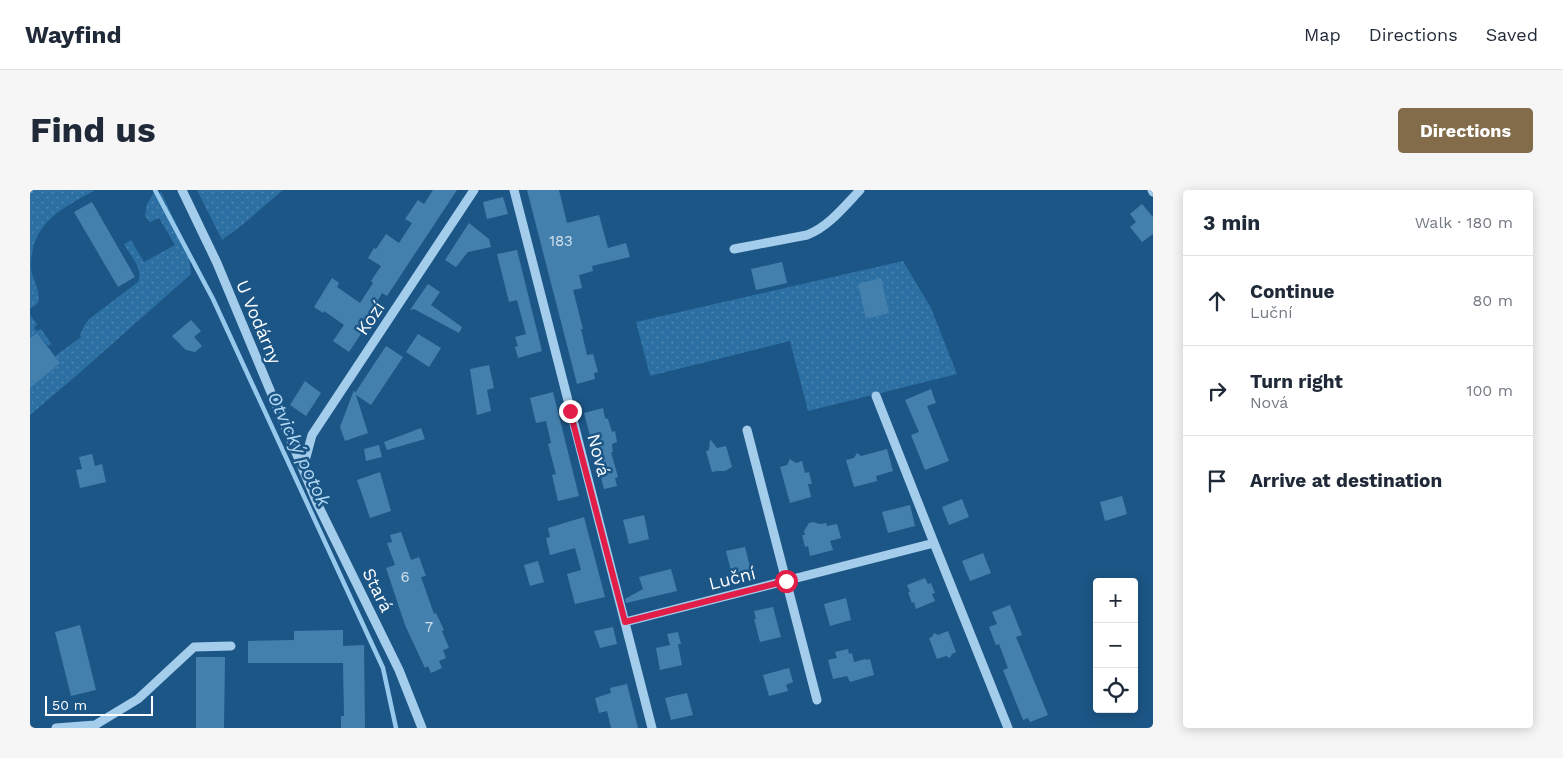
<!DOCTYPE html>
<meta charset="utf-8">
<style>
:root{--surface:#fff;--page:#f6f6f7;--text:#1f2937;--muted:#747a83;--line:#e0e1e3;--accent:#826c4a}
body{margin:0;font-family:"Work Sans",sans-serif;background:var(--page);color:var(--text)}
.controls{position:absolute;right:15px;bottom:15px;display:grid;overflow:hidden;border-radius:5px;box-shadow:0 2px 12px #0003}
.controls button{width:45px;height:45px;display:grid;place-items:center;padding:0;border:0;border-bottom:1px solid var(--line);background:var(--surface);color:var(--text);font:25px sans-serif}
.scale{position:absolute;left:15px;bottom:12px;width:108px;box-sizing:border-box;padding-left:5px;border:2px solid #fff;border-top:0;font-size:14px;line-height:18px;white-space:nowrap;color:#fff;-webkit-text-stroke:4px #1c5686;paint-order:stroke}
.stop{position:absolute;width:15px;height:15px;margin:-11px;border:4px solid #e11d48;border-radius:50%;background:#fff}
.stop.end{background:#e11d48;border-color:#fff;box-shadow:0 1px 5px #0008}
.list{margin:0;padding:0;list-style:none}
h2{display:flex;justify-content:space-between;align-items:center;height:65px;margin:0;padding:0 20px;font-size:21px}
h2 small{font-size:16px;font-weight:400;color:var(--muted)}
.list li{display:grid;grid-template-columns:32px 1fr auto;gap:15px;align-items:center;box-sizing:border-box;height:90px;padding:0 20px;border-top:1px solid var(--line)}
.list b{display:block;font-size:19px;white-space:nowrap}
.list p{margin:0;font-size:16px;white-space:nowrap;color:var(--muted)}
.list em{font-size:16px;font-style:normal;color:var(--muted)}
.icon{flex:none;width:28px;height:28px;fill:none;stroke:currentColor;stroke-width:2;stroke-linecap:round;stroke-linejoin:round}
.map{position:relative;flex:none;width:1123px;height:538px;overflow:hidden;border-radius:5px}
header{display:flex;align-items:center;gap:30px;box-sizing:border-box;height:70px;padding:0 25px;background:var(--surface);border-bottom:1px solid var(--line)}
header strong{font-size:24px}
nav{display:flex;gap:28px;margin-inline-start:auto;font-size:18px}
.intro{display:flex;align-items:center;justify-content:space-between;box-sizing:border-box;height:120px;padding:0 30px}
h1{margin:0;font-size:35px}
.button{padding:12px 22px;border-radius:5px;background:var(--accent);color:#fff;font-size:18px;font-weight:700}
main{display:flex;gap:30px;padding:0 30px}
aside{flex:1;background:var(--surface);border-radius:5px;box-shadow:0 2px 12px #0003}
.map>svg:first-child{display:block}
.grass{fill:url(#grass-dots)}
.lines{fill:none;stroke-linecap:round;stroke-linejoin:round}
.stream{stroke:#97c9ed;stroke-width:4.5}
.building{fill:#4480ae}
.minor{stroke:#a4cceb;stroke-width:9}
.route{stroke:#e11d48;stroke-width:6}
.labels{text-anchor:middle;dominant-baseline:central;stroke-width:5;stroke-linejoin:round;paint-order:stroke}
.number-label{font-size:15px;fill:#d0dfeb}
.street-label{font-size:18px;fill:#fff;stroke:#1c5686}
.water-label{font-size:19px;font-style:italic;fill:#afd6f2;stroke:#1c5686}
</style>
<header>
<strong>Wayfind</strong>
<nav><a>Map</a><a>Directions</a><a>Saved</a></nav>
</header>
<div class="intro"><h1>Find us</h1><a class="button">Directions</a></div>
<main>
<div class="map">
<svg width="1123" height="538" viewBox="0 0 1123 538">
<defs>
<pattern id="grass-dots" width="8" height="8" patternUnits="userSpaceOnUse" patternTransform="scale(1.25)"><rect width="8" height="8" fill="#2c6fa2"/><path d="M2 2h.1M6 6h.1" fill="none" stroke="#4c85b0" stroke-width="1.8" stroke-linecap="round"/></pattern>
</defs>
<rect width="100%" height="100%" fill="#1c5686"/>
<path class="grass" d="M0 0H65C32 19 0 32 1 79 3 90 11 101 8 113L0 119Z
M167 0H253L211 36 192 50Z
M124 2 126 6 131 2 152 46 159 62 161 84 46 186 0 225V195L30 173 25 166 51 147 50 145 54 136 59 129 108 92C114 80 100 65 94 54L101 50 114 72 145 55 129 28 120 32 115 26 117 14Z
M873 71 901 118 927 184 778 221 760 151 620 186 606 132Z
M0 125 7 134 4 138 6 141 11 139 25 159 21 154 18 156 7 143 0 148Z"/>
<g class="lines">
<path class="stream" d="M125 0 183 109 353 478 366 538"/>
</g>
<path class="building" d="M403 0H427L357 106 352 103 345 116 348 118 319 162 303 151 314 135 294 121 293 123 284 117 302 88 309 93 307 97 330 113 343 93 341 91 351 76 338 68 344 58 346 59 356 44 369 53 382 33 375 29 388 10 394 14Z
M497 0H529L537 33 569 25 578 58 596 53 600 67 562 76 563 81 549 85 552 98 543 100 553 139H551L557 165 563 164 568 182 564 183 565 189 547 194Z
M473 7 478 24 457 29 453 12Z
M62 12 105 87 88 97 44 22Z
M1112 14 1123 27V44L1112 52 1100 37 1106 32 1100 24Z
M439 33 459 49 461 57 438 62 426 77 415 70Z
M487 60 512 161 488 168 485 157 488 156 485 147 496 144 487 110 479 112 467 64Z
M752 72 757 93 726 100 721 79Z
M851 88 859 123 836 129 828 94Z
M398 94 410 102 401 115 432 137 429 143 384 119 380 120Z
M161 130 171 141 164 147 172 156 165 162 156 160 142 146Z
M7 143 30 173 0 198V148Z
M388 144 411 158 399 177 376 162Z
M356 156 373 167 341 215 326 205 338 243 315 251 310 237 324 200 325 203Z
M459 175 464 198 457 200 461 221 447 225 440 179Z
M275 191 291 203 276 226 260 215Z
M901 199 906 213 897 216 919 271 895 280 881 245 889 242 875 210Z
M523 202 549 306 528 311 522 285 526 284 518 254 521 253 516 231 506 233 500 208Z
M573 218 575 228 578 229 582 242 585 241 587 252 582 254 583 262H581L588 287 585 288 587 296 574 299 554 223Z
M391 238 395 249 357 260 354 252Z
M680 249 687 258 696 256 702 277 695 281H687L682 282 676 261 679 260Z
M349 255 352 267 336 271 334 259Z
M857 259 863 281 846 286 847 291 824 297 816 270 824 268 827 263 831 266Z
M62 264 65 276 72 274 76 292 50 298 46 280 52 279 49 267Z
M760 269 766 273 772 271 775 283 779 282 782 294H778L781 307 760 313 750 277 757 275Z
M350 282 361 321 340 328 327 290Z
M1092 306 1097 324 1075 331 1070 312Z
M932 309 939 327 919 335 912 317Z
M880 315 885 336 858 343 852 322Z
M614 325 619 349 599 354 593 330Z
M554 327 575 407 545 414 537 384 551 380 545 358 520 365 516 348 520 347 518 338Z
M783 332 790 334 796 333 797 336 807 334 811 348 800 351 803 360 780 366 778 356 775 357 772 345H775L774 341 779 333Z
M371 342 381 370 389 367 396 386 391 387 404 424 406 423 414 440 412 441 419 458 413 460 416 468 409 471 412 478 401 483 398 476 395 478 375 435 356 378 365 375 357 353 362 352 360 345Z
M715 357 721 381 702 385 696 361Z
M953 363 961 383 940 391 932 371Z
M508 371 514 392 500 396 494 375Z
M641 379 647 401 596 413 595 409 613 399 609 387Z
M895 388 898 394 901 393 905 403 902 404 905 411 886 419 884 412 882 413 878 402H880L877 395Z
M816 408 821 430 800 436 794 414Z
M980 415 992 445 986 447 1018 525 1000 532 998 528 993 530 973 480 978 478 969 454 966 455 959 437 967 434 962 422Z
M743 417 751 447 730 452 724 429H726L724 421Z
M50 435 66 500 41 506 25 442Z
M583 437 587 454 570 458 564 441Z
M313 440V456L334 455 335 538H311V526H314L313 473H218V451L264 450V441Z
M918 441 926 462 922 464 920 468 916 466 907 469 899 448 902 447 904 443 908 445Z
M648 442 651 454H648L652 475 630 480 626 458 640 455 637 444Z
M818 459 819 464 822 463 824 472 835 469 836 470 840 469 844 485 820 492 817 486 803 489 798 470 807 468 805 462Z
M166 467H195L194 538H166Z
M759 478 763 492 756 495 758 501 739 506 733 485Z
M597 494 608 538H581L577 521 569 523 565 508 581 503 580 498Z
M657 503 663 525 641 530 635 508Z"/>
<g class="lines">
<path class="minor" d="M152 0 187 73 287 313 369 480 392 538
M484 0 622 538
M1122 0 1123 2
M704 59 777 45C798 37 814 17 830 0
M846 206 904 353
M717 240 787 510
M273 278 282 245 444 0
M595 432 904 353 978 538
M26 538 65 535 108 509 164 457 201 456"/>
</g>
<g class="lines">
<path class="route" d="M540 221 595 432 756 391"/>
</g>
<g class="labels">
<g class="number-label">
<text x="531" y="51">183</text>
<text x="375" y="387">6</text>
<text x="399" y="437">7</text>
</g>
<g class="street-label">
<text transform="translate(340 128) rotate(-56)">Kozí</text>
<text transform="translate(229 132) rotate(67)">U Vodárny</text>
<text transform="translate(569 265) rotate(75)">Nová</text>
<text transform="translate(702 388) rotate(-14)">Luční</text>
<text transform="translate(348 400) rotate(64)">Stará</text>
</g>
<g class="water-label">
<text transform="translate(269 259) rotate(65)">Otvický potok</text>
</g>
</g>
</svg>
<div class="controls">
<button>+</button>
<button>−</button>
<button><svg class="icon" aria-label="locate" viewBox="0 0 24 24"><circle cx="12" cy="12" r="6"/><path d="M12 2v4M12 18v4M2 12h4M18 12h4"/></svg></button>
</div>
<div class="scale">50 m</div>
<div class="stop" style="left:756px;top:391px"></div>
<div class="stop end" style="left:540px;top:221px"></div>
</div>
<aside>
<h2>3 min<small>Walk · 180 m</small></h2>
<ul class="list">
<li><svg class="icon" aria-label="ahead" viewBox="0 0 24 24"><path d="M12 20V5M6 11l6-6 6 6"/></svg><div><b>Continue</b><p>Luční</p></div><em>80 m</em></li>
<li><svg class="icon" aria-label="right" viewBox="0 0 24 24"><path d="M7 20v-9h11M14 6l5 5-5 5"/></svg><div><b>Turn right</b><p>Nová</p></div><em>100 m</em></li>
<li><svg class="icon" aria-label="arrive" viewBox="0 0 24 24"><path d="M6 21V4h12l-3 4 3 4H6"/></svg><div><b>Arrive at destination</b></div></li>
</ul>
</aside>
</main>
